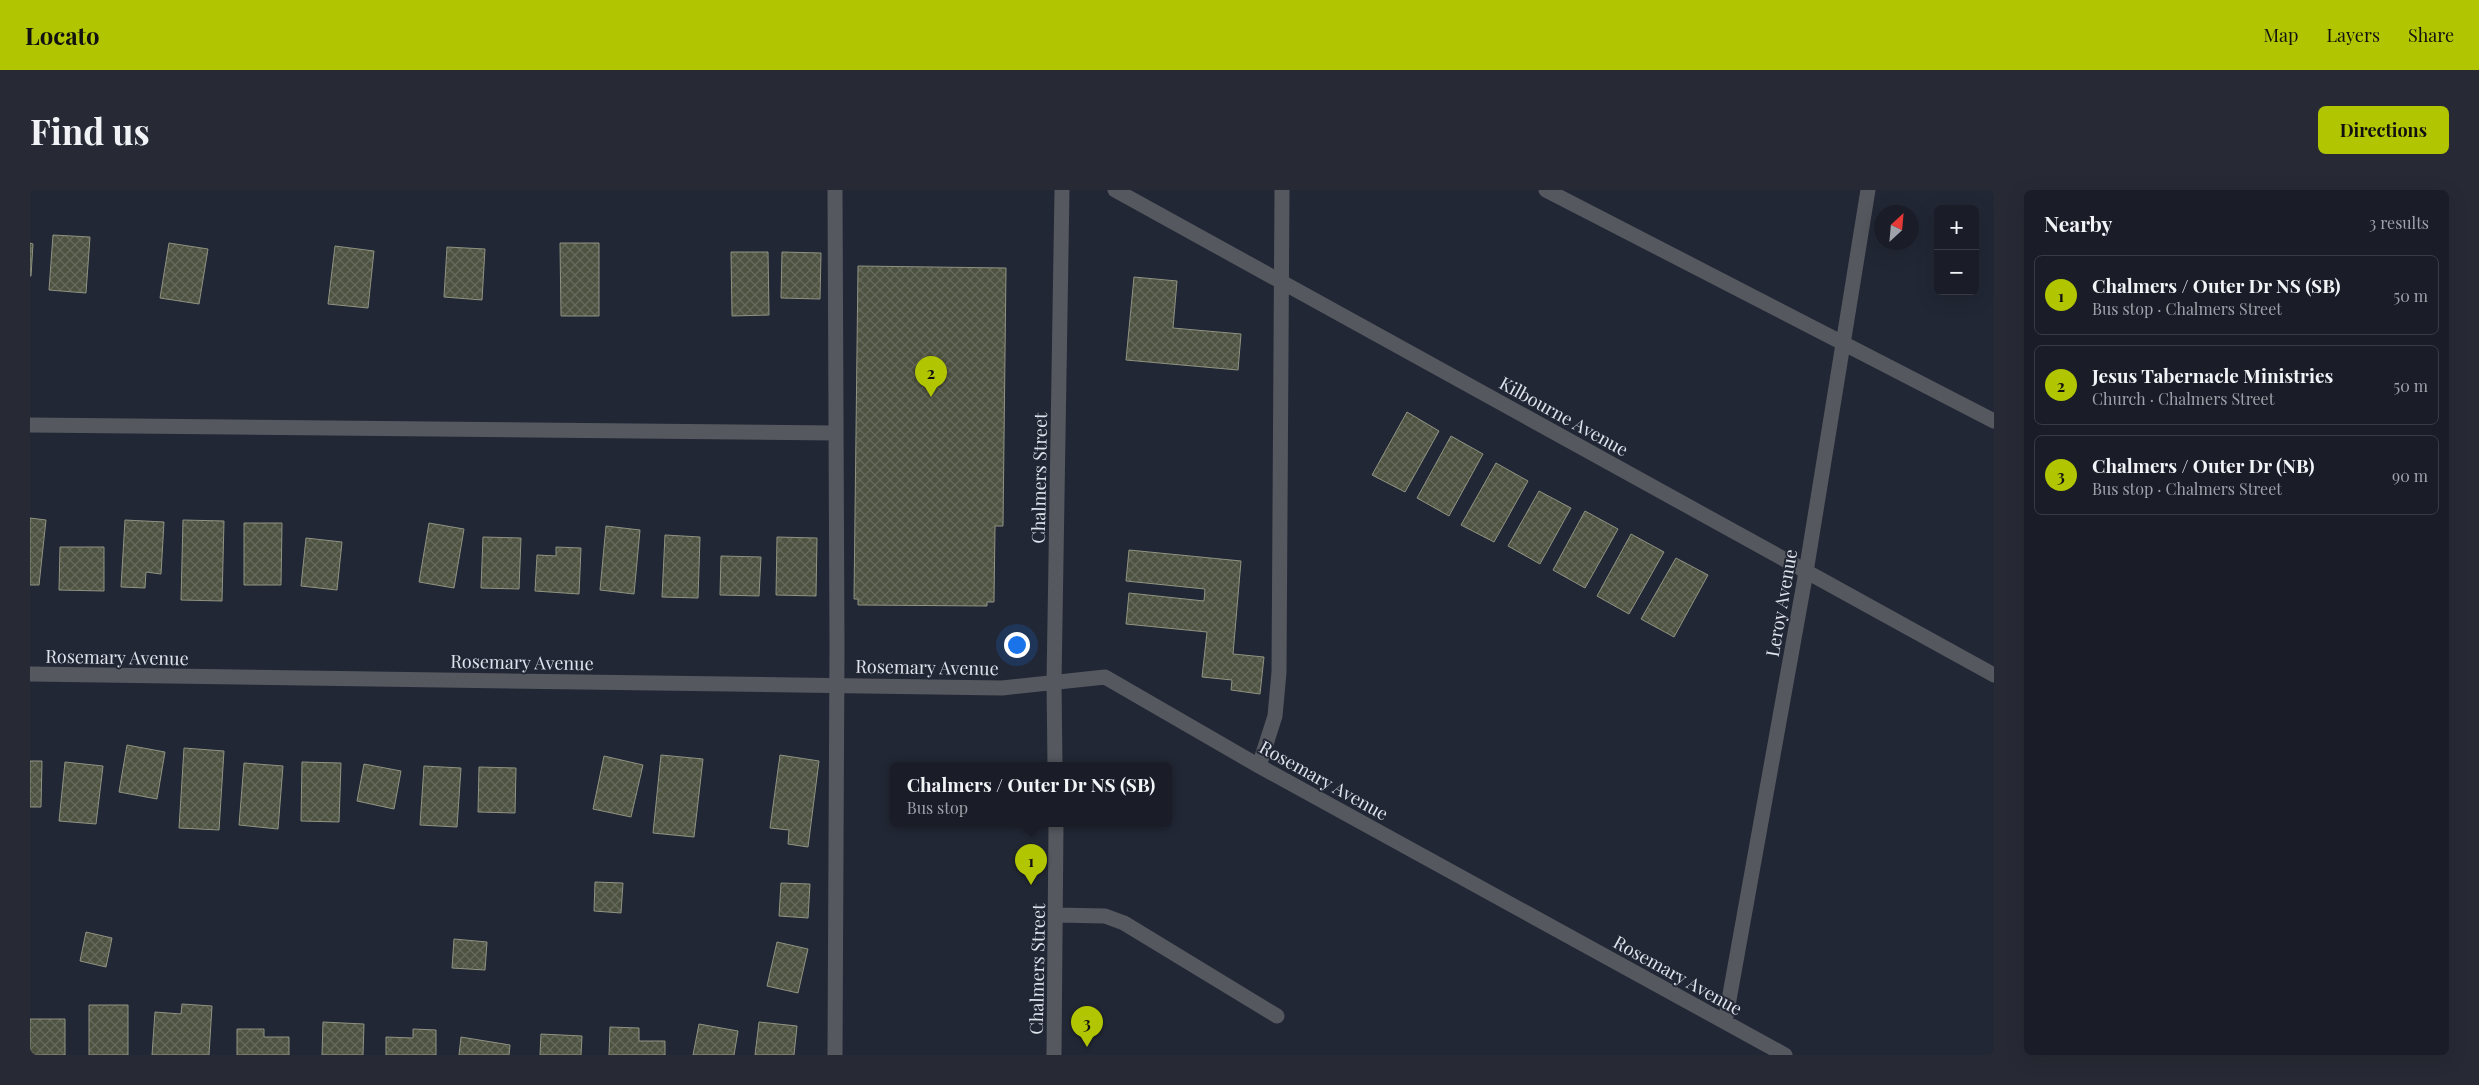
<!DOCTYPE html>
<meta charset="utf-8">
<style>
:root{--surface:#1a1d28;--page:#272a34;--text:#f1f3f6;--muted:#9fa2a8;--line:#383b45;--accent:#b1c500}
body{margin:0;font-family:"Playfair Display",serif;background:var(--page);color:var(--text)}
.controls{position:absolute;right:15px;top:15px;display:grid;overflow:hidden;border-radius:8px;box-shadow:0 5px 20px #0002}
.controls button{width:45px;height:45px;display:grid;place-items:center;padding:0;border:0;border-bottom:1px solid var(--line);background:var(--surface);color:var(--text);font:25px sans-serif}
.compass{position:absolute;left:1844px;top:15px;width:45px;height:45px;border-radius:50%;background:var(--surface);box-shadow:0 5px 20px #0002;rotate:26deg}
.you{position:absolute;left:986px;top:454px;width:18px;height:18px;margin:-12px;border:4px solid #fff;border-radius:50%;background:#1a73e8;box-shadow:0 0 0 8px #1a73e833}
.badge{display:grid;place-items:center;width:32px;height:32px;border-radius:50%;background:var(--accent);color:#111;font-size:16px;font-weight:700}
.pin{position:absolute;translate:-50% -41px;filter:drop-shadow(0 1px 2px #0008)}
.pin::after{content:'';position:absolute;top:26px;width:18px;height:15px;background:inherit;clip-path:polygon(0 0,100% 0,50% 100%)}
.popup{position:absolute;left:860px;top:572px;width:282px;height:65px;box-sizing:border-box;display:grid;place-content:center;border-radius:8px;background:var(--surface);filter:drop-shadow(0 1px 4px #0005);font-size:16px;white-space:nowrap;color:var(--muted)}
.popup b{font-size:19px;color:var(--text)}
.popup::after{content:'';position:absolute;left:50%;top:100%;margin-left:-10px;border:10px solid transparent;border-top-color:var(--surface)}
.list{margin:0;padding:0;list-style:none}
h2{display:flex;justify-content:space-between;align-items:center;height:65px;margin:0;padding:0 20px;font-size:21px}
h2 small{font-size:16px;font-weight:400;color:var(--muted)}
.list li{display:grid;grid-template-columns:32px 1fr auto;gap:15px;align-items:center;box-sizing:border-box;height:80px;margin:0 10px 10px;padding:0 10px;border:1px solid var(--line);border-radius:8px}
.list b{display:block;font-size:19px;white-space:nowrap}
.list p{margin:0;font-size:16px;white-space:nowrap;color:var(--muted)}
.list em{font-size:16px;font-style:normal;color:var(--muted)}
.map{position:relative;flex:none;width:1964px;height:865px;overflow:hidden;border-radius:8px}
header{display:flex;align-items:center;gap:30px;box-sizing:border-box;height:70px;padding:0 25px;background:var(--accent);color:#111}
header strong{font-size:24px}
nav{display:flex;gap:28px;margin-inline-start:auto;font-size:18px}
.intro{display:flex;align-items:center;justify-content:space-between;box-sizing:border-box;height:120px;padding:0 30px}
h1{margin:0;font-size:35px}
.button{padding:12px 22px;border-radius:8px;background:var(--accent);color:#111;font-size:18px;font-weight:700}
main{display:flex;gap:30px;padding:0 30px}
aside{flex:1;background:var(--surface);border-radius:8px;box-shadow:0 5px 20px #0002}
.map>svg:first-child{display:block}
.building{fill:url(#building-cross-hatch);stroke:#8f9381}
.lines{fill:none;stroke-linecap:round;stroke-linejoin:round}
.minor{stroke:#56585f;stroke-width:15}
.labels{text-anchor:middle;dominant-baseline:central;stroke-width:4;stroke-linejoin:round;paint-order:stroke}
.street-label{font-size:18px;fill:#dfe3ec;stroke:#222735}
</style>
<header>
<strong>Locato</strong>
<nav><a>Map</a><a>Layers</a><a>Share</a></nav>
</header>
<div class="intro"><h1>Find us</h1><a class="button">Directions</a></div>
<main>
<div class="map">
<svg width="1964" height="865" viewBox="0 0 1964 865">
<defs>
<pattern id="building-cross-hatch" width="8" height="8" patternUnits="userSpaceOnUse" patternTransform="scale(1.25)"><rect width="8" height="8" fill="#4e5241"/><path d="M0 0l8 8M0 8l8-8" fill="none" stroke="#676b5d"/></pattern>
</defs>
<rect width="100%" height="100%" fill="#222735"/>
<path class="building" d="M23 45 60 47 56 103 19 100Z
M0 53 3 54 1 86H0Z
M139 53 178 59 169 114 130 108Z
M530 53H569V126H531Z
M305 56 344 61 338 118 298 114Z
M417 57 455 59 452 110 414 107Z
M701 62H738L739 125 702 126Z
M752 62 791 63 790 109 751 108Z
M828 76 976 78 973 336H965L964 412H957V416L828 415V409H824Z
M1104 87 1147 91 1143 138 1211 144 1208 180 1096 170Z
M1377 222 1409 241 1375 302 1342 285Z
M1421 246 1453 264 1419 326 1387 308Z
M1466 273 1498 291 1464 352 1431 335Z
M1509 301 1541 318 1510 374 1478 356Z
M1555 321 1588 339 1555 398 1523 380Z
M0 328 16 330 9 395H0Z
M95 330 134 332 131 384 116 382 115 398 91 397Z
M153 330 194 331 192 411 151 410Z
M214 333H252L251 395H214Z
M399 333 434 339 424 398 389 392Z
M576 336 610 340 604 404 570 400Z
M1601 344 1634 362 1599 424 1567 406Z
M635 345 670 347 668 408 632 407Z
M453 347 491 348 489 399 451 398Z
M747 347 787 348 786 406 746 405Z
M276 348 312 352 307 400 271 396Z
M30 357H74V401L29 400Z
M526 357 551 358 549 404 505 401 507 365 526 366Z
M1099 360 1211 371 1203 464 1234 467 1230 504 1201 500 1202 490 1172 487 1177 442 1096 434 1099 403 1174 411 1175 399 1096 391Z
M691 366 731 367 729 406 690 405Z
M1646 368 1678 385 1644 447 1611 429Z
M97 555 135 562 127 609 89 602Z
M154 558 194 561 189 640 149 638Z
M631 565 673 569 664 647 623 643Z
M750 565 789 571 778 657 758 654 759 640 740 638Z
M574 566 613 575 601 627 563 619Z
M0 571H12L11 617H0Z
M35 572 73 576 66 634 29 631Z
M272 572 311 573 309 632 271 631Z
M214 573 253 576 248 639 209 635Z
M334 574 371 581 364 619 327 611Z
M394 576 431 578 427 637 390 635Z
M449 577 486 578 485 623 448 622Z
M565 692 593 693 591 723 564 721Z
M751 693 780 694 778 728 749 726Z
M56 742 82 748 76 777 50 771Z
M424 749 457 752 455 780 422 778Z
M747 752 778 759 768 803 737 796Z
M152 814 182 816 179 865H122L125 822 151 824Z
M59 815H98V865H59Z
M0 829H35V865H0Z
M293 832 334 834 333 865H292Z
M729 832 767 836 764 865H725Z
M669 834 708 841 704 865H663Z
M580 837 609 838V851H635V865H579Z
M207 839H234V847H259V865H207Z
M383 839 406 840V865H356V847L383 848Z
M511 844 552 846 551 865H510Z
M431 847 480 855 479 865H429Z"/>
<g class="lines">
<path class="minor" d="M1085 0 1964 485
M1516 0 1964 231
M0 235 806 243
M0 484 972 498 1075 487 1229 576 1755 865
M1025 576 1024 492 1032 0
M1229 576 1245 526 1249 482 1252 0
M1026 725 1075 726 1094 733 1247 826
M1695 832 1776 382 1838 0
M805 865 807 457 805 0
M1024 865 1026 634"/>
</g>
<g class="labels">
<g class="street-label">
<text transform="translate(1534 226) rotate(29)">Kilbourne Avenue</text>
<text transform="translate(1009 288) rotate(-89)">Chalmers Street</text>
<text transform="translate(1751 413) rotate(-80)">Leroy Avenue</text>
<text transform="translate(87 467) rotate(1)">Rosemary Avenue</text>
<text transform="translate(492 472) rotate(1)">Rosemary Avenue</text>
<text transform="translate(897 477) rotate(1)">Rosemary Avenue</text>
<text transform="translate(1294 590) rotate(29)">Rosemary Avenue</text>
<text transform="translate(1007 779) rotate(-89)">Chalmers Street</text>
<text transform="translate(1648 785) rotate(29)">Rosemary Avenue</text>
</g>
</g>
</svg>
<div class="controls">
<button>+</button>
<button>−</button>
</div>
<svg class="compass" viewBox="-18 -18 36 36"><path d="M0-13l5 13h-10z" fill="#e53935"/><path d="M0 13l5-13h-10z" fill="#9fa2a8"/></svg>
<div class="you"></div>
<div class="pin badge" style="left:1001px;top:695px">1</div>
<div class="popup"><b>Chalmers / Outer Dr NS (SB)</b>Bus stop</div>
<div class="pin badge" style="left:901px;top:207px">2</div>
<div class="pin badge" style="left:1057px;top:857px">3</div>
</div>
<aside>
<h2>Nearby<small>3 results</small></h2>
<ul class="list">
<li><span class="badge">1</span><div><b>Chalmers / Outer Dr NS (SB)</b><p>Bus stop · Chalmers Street</p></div><em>50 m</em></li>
<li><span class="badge">2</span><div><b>Jesus Tabernacle Ministries</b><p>Church · Chalmers Street</p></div><em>50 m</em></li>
<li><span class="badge">3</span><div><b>Chalmers / Outer Dr (NB)</b><p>Bus stop · Chalmers Street</p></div><em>90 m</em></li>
</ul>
</aside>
</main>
